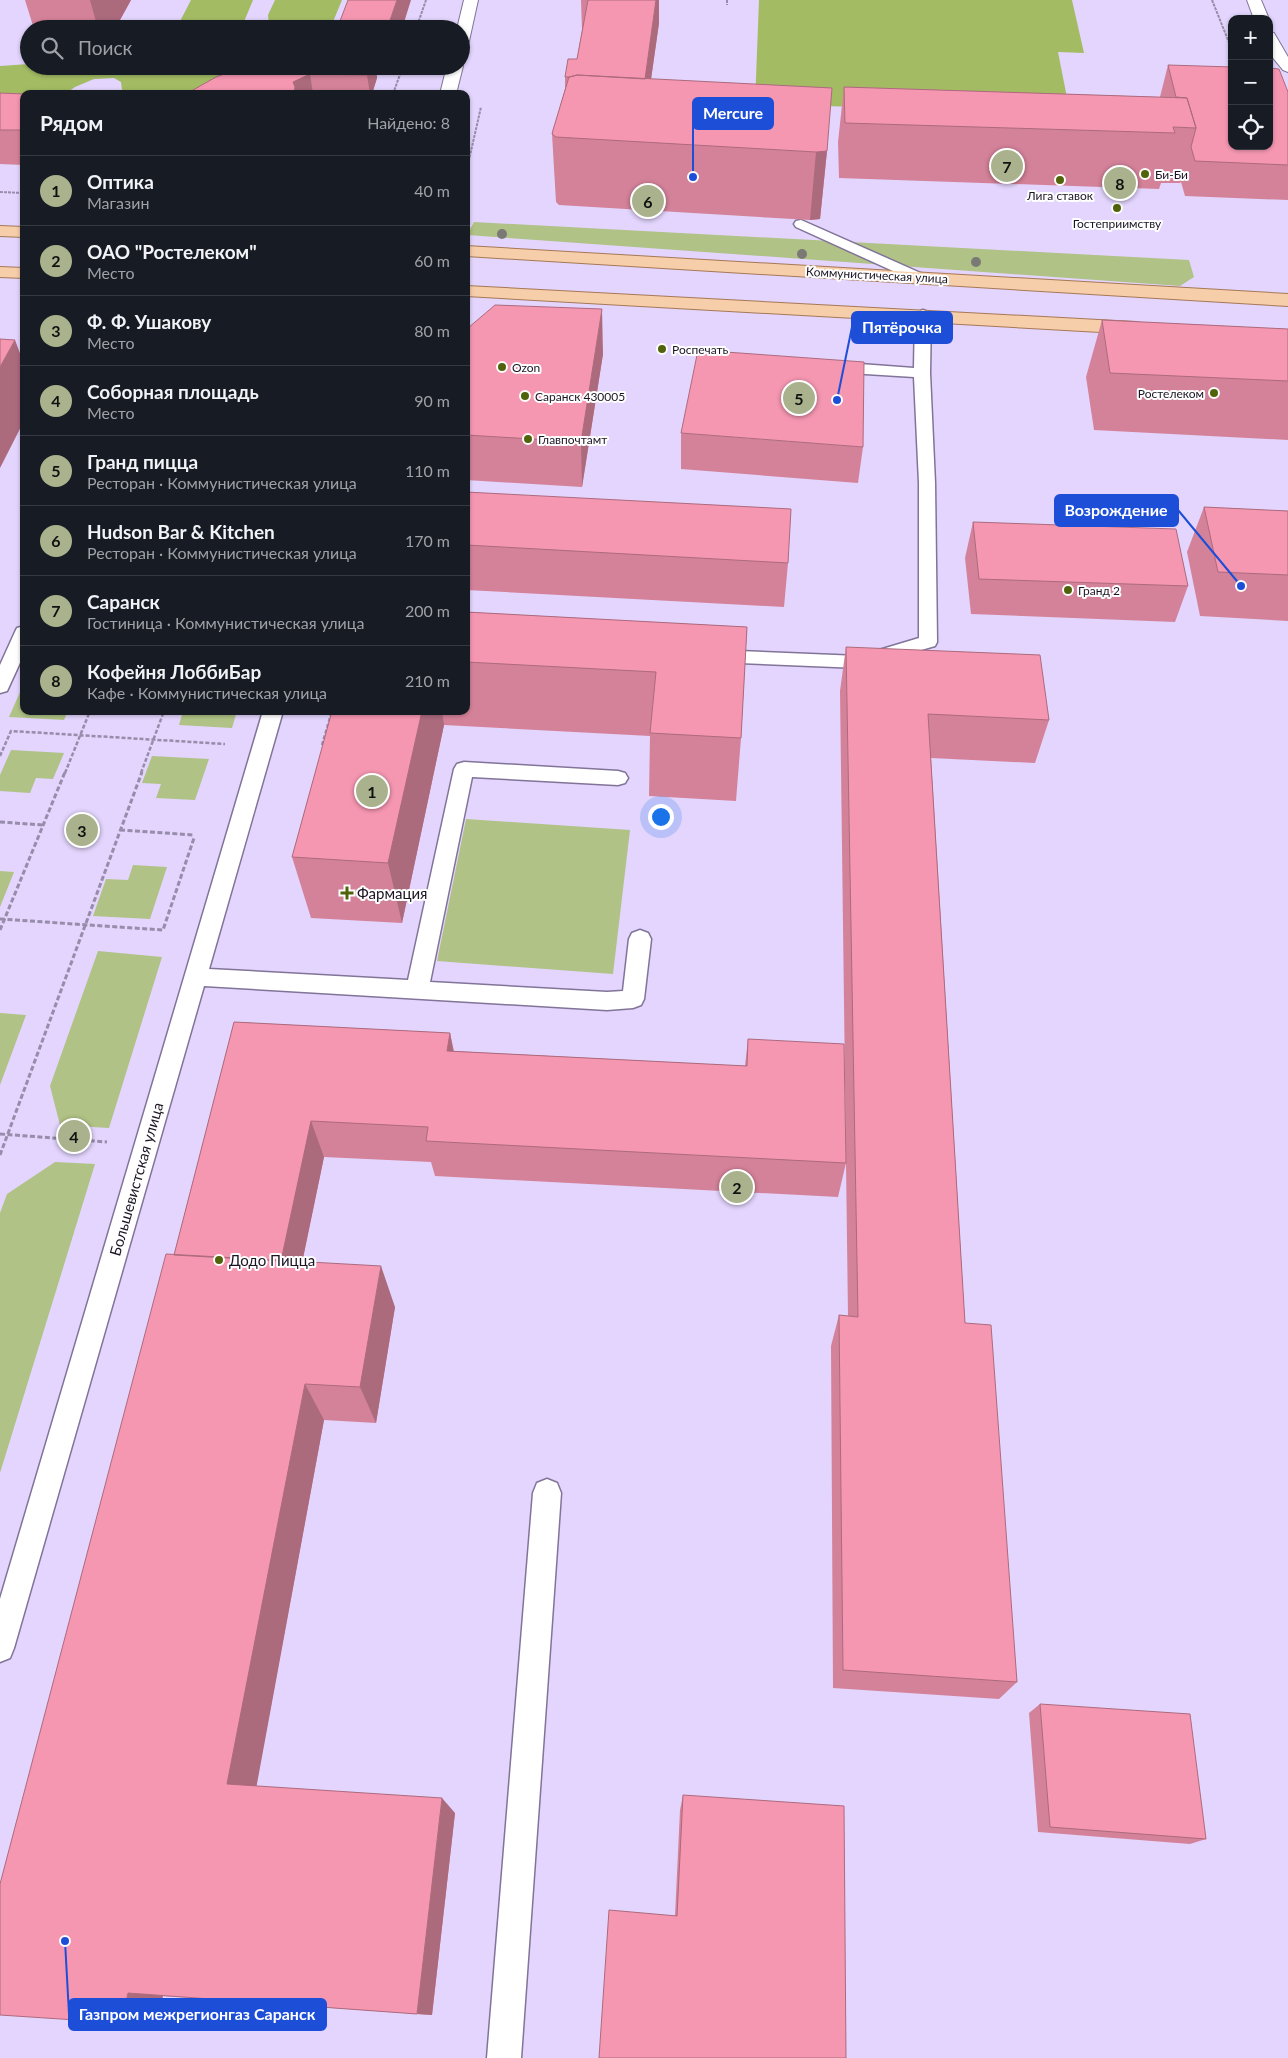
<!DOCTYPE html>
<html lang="ru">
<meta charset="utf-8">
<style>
:root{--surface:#171b24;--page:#20242c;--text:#f1f3f6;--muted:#9ea1a6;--line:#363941;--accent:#a9b28c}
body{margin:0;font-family:Lato,sans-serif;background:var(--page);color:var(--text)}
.controls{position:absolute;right:15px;top:15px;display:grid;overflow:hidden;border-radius:10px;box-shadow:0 1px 4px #0004}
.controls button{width:45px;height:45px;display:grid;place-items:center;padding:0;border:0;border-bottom:1px solid var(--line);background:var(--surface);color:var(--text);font:25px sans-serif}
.you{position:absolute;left:660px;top:816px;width:18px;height:18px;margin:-12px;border:4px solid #fff;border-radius:50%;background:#1a73e8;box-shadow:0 0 0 8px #1a73e833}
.badge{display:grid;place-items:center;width:32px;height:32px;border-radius:50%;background:var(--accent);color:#111;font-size:16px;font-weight:700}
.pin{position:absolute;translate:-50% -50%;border:2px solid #fff;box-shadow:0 1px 5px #0006}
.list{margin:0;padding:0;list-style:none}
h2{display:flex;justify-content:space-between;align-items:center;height:65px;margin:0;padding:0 20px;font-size:21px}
h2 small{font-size:16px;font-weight:400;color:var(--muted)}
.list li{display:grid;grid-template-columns:32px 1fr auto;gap:15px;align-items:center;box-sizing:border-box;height:70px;padding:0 20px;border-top:1px solid var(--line)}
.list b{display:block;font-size:19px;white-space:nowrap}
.list p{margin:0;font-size:16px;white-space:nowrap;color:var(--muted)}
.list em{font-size:16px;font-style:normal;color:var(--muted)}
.icon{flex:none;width:28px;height:28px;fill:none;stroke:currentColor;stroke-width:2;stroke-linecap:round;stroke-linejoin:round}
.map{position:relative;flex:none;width:1288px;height:2058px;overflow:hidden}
.search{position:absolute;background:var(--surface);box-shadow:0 1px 4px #0004;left:20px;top:20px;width:450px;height:55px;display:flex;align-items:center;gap:12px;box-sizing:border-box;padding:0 18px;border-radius:28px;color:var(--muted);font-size:19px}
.panel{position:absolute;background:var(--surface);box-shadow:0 1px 4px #0004;left:20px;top:90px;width:450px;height:625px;border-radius:10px}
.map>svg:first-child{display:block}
.green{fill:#b0c285}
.forest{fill:#a3bc63}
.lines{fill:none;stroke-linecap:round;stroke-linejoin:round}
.service-casing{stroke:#817498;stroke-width:3}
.minor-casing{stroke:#817498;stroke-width:2}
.primary-casing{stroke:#a67856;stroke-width:2}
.path-far2{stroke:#978caa;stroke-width:2;stroke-dasharray:3 1;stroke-linecap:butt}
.path-far1{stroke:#978caa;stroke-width:2.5;stroke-dasharray:4 2;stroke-linecap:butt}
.path{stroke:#978caa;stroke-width:3;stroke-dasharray:5 2.5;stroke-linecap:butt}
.service{fill:#fff;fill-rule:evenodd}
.minor{fill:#fff;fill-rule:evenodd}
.primary{fill:#f7ceaa;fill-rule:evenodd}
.tree{fill:#7a7976}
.wall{fill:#d48299}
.shaded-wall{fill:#ac6a7d}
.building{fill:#f697b2;stroke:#ac6a7d}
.poi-dot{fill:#50620a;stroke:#fefefe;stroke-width:2}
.labels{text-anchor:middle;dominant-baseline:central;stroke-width:4;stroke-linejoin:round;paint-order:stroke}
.far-poi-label{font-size:12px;fill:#1b1523;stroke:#fefefe;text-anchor:start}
.far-street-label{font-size:12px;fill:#1b1523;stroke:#fefefe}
.poi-label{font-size:15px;fill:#1b1523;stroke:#fefefe;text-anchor:start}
.street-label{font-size:15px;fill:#1b1523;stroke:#fefefe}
.leader{fill:none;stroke:#1d4ed8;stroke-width:2}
.callout-dot{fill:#1d4ed8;stroke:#fefefe;stroke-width:2}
.callout{fill:#1d4ed8;stroke:#1d4ed8;stroke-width:2}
.callout-label{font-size:16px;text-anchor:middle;font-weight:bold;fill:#fff}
</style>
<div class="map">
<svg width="1288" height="2058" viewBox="0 0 1288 2058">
<rect width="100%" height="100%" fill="#e3d5fd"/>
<path class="green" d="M474 222 1189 260 1194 277 1180 286 467 235Z
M24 683V711H68L64 720 9 717Z
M183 711H237L232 728 179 725Z
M11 750 64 753 53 779 36 778 30 793 0 791V775Z
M152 756 209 759 195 800 156 798 161 784 142 783Z
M466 819 630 830 613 974 437 961Z
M133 865 167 867 150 919 93 916 106 879 128 880Z
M0 871 14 872 0 907Z
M98 951 162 957 109 1128 60 1125 50 1086Z
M0 1013 26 1015 0 1085Z
M55 1162 95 1164 0 1473V1213L7 1194Z"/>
<path class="forest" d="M191 0H253L241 29H176Z
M275 0H342L330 29H273L269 26 268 15Z
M759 0H1072L1084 53 1058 52 1070 113 755 104Z
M29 64V66H285L233 94H125L122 90 121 82 114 78 94 79 75 87 65 94H24V97L0 96V66Z"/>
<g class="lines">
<defs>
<path id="service" d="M801 220 925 275 927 278 925 281H915L796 227 794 224 796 221Z
M923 310 928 312 931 315 930 373 935 483 937 642 935 646 859 668 714 662 707 661 705 656 707 651 714 650 859 656 919 638V483L914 377 833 372 827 370 825 367 827 364 833 362 914 368 915 315 918 312Z
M24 626V654L7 691 0 693V665L15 632 17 628Z
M263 711H283L209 969 408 980 454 769 457 764 464 762 618 771 625 773 628 778 625 783 618 785 472 777 430 982 607 992 623 991 629 939 632 933 640 930 648 933 651 939 644 999 641 1005 633 1008 607 1010 204 986 14 1648 10 1658 0 1662V1599Z
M547 1479 557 1483 561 1493 521 2058H487L533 1493 537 1483Z"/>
<path id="minor" d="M464 0H478L469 41 466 44 461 45V29H457Z
M1247 0H1261L1269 19H1254Z
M1269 32 1274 33 1288 57V72L1283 70 1269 53Z
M461 64 463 66 456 94H440L447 66H461Z"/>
<path id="primary" d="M0 226 24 227V237L0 236Z
M466 246 1288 294V306L466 256Z
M0 267 24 268V278L0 277Z
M466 286 1136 322 1143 324 1145 328 1143 332 1136 334 466 296Z"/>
</defs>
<use href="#service" class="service-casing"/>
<use href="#minor" class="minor-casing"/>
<use href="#primary" class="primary-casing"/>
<path class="path-far2" d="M727 0V5
M1212 0 1232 50
M416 29 426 0
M393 94 403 66
M466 173 481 107
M0 192 24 193"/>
<path class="path-far1" d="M322 745 332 711
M0 756 11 731 225 744
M65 773 90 711
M141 773 164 711"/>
<path class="path" d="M0 822 43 825
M120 830 194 835
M0 919 163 930 194 838
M0 930 65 772
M0 1134 107 1142
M0 1155 142 772"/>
<use href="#service" class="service"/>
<use href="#minor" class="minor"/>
<use href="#primary" class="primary"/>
</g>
<g class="tree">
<circle cx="502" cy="234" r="5"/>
<circle cx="802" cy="254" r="5"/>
<circle cx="976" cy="262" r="5"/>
</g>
<path class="wall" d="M25 0H131L115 29H34Z
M581 0H659V23L651 79 827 151 820 219 810 220 559 205 556 202 552 134 565 89V77L577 59 582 30Z
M1168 65 1288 92V200L1185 196 1181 182 1180 183H1161L1159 189 839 178 838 142 844 87 1160 97Z
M263 66H390L389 68 376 67 377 78 372 94H186L262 70Z
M0 93 24 94V165L0 164Z
M1102 320 1288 329V440L1094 430 1086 377Z
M466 334 603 354 582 487 466 480Z
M681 433 863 447 858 483 681 469Z
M466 492 788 563 784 607 466 590Z
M1204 507 1288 511V621L1200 616 1187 552Z
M973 522 1188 586 1175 622 971 614 965 558Z
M466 612 747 627 741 738 736 801 649 796 650 736 444 725 402 923 311 918 292 857 332 711H466Z
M846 647 1049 720 1035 763 931 758 965 1323 1017 1682 999 1699 833 1688 831 1346 839 1315 848 1316 846 1163 838 1197 435 1176 431 1162 324 1157 302 1262 395 1307 376 1423 324 1420 256 1786 455 1813 432 2015 163 1996 157 2024 174 1255 234 1022 450 1033 454 1051 745 1066 748 1039 846 1159 840 691Z
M1040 1704 1206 1839 1190 1844 1038 1832 1029 1713Z
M683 1795 846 2058 675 1916 680 1810Z"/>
<path class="shaded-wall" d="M90 0H131L115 29H98Z
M397 0H411L402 29H387Z
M656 0H659V23L645 122V79Z
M370 66H376L377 78 372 94H370L367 75Z
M310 74 313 94H294L293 82Z
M827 151 820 219 810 220 816 152Z
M602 309 603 354 582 487 581 442Z
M15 340 24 364V421L0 468V367Z
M422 711H442L444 725 402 923 388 863Z
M450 1033 457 1071 447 1051Z
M311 1121 324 1157 294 1302 279 1270Z
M381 1266 395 1307 376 1423 360 1387Z
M305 1384 324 1420 254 1800 227 1784Z
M442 1798 455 1813 432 2015 417 2014Z
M128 1993 163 1995 157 2024 121 2023Z"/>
<path class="building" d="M348 0H397L387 29H337Z
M588 0H656L645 79 577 75 570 77H565L568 59H577Z
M1168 65 1232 67V146H1269V68L1279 69 1288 92V165L1195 161 1191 147 1196 128 1187 98 1176 97Z
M263 66H370L367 75 310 74 293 82 295 87 294 94H186L216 77 232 71 262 70Z
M577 75 832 88 827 151 816 152 556 137 552 134 553 130 569 77Z
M844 87 1187 98 1196 128 1173 127 1175 133 845 123Z
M0 93 24 94V130H0Z
M495 305 602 309 581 442 466 435V334L468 328Z
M1102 320 1288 329V381L1110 373Z
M0 339 15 340 0 367Z
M698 350 864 362 863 447 681 433Z
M466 492 791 509 788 563 466 545Z
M1204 507 1288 511V575L1218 572Z
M973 522 1176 529 1188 586 979 579Z
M466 612 747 627 741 738 650 733 656 672 466 662Z
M846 647 1040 655 1049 720 928 714 965 1323 991 1325 1017 1682 843 1670 839 1315 858 1317Z
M332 711H422L388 863 292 857Z
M234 1022 450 1033 447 1051 747 1066 748 1039 844 1044 846 1163 426 1141 428 1127 311 1121 281 1261 174 1255Z
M166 1254 381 1266 360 1387 305 1384 227 1784 442 1798 417 2014 128 1993 121 2023 0 2015V1884Z
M1040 1704 1190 1714 1206 1839 1050 1827Z
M683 1795 844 1806 846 2058H599L609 1910 677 1916Z"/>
<g class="poi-dot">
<circle cx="1145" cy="174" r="5"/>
<circle cx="1060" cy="180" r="5"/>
<circle cx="1117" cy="208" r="5"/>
<circle cx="662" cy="349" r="5"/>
<circle cx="502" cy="367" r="5"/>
<circle cx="1214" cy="393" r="5"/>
<circle cx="525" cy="396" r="5"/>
<circle cx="528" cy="439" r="5"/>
<circle cx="1068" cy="590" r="5"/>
<path d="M344.5 885.5h5v5h5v5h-5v5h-5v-5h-5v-5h5z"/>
<circle cx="219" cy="1260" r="5"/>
</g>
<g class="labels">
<g class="far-poi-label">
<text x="1155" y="174">Би-Би</text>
<text x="1060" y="195" text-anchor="middle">Лига ставок</text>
<text x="1117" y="223" text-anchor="middle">Гостеприимству</text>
<text x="672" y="349">Роспечать</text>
<text x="512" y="367">Ozon</text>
<text x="1204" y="393" text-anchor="end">Ростелеком</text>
<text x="535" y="396">Саранск 430005</text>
<text x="538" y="439">Главпочтамт</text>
<text x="1078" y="590">Гранд 2</text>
</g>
<g class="far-street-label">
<text transform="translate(877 275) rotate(3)">Коммунистическая улица</text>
</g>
<g class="poi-label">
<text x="357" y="893">Фармация</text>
<text x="229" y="1260">Додо Пицца</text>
</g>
<g class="street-label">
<text transform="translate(136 1179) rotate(-74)">Большевистская улица</text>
</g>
</g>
<path class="leader" d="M693 177L693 113M837 400L852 327M1241 586L1178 510M65 1941L69 2014"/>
<g class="callout-dot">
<circle cx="693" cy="177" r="5"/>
<circle cx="837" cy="400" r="5"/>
<circle cx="1241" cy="586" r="5"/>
<circle cx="65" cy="1941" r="5"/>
</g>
<g class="callout">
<rect x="693" y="98" width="80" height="31" rx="5"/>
<rect x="852" y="312" width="100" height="31" rx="5"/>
<rect x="1055" y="495" width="123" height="31" rx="5"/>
<rect x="69" y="1999" width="257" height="31" rx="5"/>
</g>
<g class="callout-label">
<text x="733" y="119">Mercure</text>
<text x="902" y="333">Пятёрочка</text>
<text x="1116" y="516">Возрождение</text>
<text x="197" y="2020">Газпром межрегионгаз Саранск</text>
</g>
</svg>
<div class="controls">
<button>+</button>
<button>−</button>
<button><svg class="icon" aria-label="locate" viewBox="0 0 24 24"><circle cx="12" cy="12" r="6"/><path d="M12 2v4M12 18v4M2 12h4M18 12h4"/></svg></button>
</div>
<div class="you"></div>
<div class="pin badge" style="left:372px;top:791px">1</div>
<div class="pin badge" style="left:737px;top:1187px">2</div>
<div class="pin badge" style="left:82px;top:830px">3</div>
<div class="pin badge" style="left:74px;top:1136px">4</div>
<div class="pin badge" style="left:799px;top:398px">5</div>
<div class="pin badge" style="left:648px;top:201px">6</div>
<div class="pin badge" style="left:1007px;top:166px">7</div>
<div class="pin badge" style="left:1120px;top:183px">8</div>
<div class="search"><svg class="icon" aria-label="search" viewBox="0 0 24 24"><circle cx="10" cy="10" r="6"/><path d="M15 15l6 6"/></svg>Поиск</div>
<section class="panel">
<h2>Рядом<small>Найдено: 8</small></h2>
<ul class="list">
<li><span class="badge">1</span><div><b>Оптика</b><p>Магазин</p></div><em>40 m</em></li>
<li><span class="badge">2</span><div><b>ОАО &quot;Ростелеком&quot;</b><p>Место</p></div><em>60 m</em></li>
<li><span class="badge">3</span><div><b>Ф. Ф. Ушакову</b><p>Место</p></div><em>80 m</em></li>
<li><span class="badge">4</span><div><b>Соборная площадь</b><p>Место</p></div><em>90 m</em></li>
<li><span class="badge">5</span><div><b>Гранд пицца</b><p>Ресторан · Коммунистическая улица</p></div><em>110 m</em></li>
<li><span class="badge">6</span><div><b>Hudson Bar &amp; Kitchen</b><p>Ресторан · Коммунистическая улица</p></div><em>170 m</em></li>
<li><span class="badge">7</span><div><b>Саранск</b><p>Гостиница · Коммунистическая улица</p></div><em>200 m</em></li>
<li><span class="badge">8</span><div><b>Кофейня ЛоббиБар</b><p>Кафе · Коммунистическая улица</p></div><em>210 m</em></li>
</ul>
</section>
</div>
